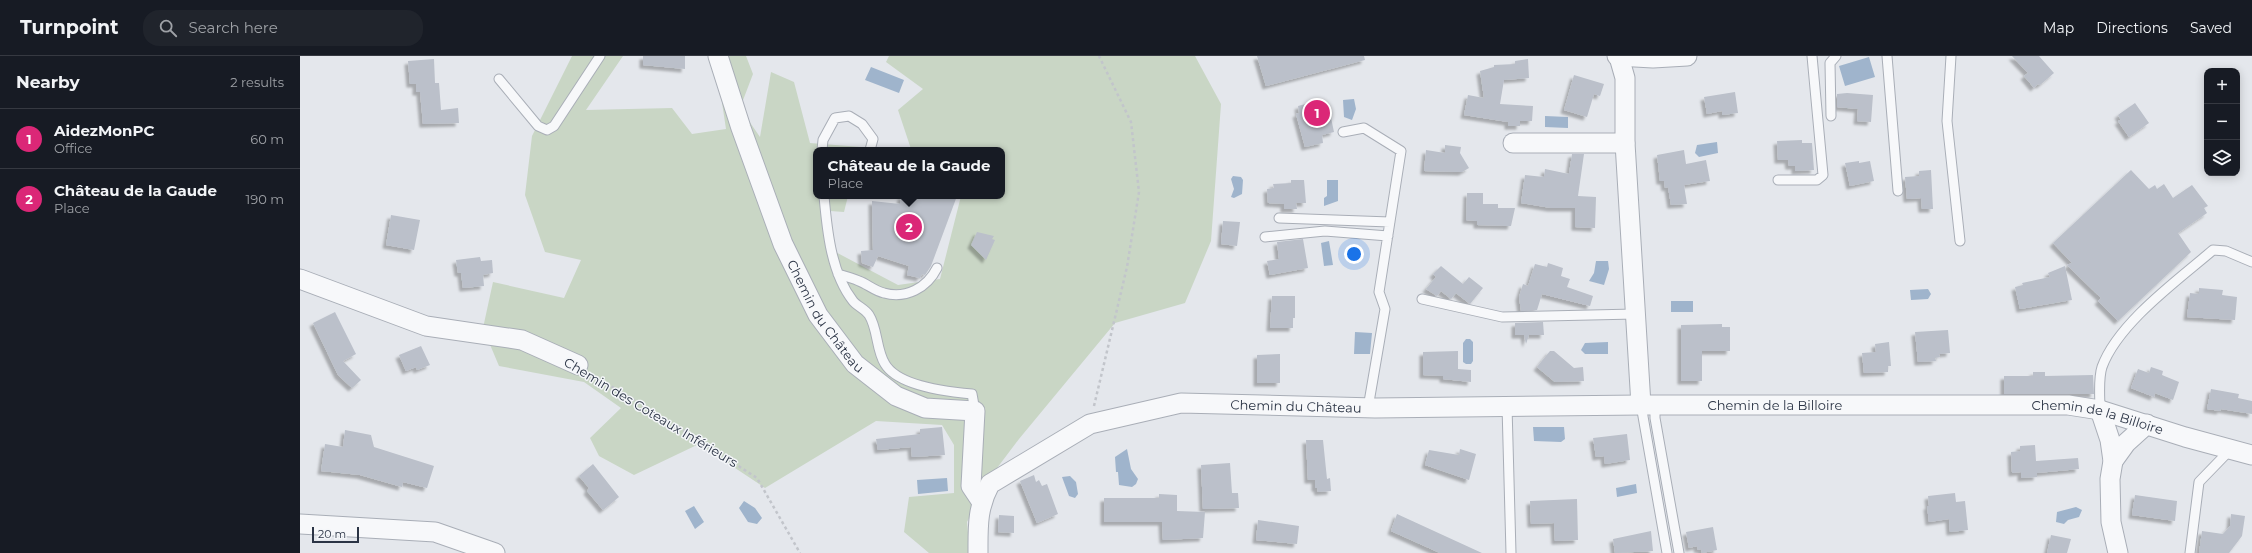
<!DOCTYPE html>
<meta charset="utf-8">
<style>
:root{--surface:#171b24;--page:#20242c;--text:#f1f3f6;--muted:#9ea1a6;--line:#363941;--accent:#db2777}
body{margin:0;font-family:Montserrat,sans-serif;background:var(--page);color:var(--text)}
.controls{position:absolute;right:12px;top:12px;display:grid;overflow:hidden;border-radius:8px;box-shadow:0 2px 10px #0003}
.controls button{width:36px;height:36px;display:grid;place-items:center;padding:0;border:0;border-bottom:1px solid var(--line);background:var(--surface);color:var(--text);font:20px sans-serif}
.scale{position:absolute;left:12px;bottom:10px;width:47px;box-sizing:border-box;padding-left:4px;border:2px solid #2b3445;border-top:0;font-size:11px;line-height:14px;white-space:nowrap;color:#2b3445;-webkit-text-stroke:3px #f4f6f9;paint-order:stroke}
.you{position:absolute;left:1054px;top:198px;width:14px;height:14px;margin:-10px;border:3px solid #fff;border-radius:50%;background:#1a73e8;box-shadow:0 0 0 6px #1a73e833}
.badge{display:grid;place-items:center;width:26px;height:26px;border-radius:50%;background:var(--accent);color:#fff;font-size:13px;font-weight:700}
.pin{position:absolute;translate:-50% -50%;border:2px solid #fff;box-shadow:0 1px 4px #0006}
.popup{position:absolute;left:513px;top:91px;width:192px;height:52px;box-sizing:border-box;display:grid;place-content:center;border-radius:8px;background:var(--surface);filter:drop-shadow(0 1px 3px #0005);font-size:13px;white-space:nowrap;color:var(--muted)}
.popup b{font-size:15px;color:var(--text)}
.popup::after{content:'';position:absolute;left:50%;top:100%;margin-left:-8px;border:8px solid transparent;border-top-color:var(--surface)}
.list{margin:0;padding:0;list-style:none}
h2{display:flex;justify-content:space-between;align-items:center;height:52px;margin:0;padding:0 16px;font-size:17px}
h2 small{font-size:13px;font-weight:400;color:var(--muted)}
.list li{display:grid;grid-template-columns:26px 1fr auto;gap:12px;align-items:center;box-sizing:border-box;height:60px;padding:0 16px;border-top:1px solid var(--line)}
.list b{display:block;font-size:15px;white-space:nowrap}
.list p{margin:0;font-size:13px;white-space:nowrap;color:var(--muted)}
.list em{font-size:13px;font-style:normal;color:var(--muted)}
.icon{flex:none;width:22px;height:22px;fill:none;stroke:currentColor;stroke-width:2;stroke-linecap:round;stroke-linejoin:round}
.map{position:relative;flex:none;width:1952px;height:497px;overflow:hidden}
header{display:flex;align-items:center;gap:24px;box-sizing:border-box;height:56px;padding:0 20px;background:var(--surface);border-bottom:1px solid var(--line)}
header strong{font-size:19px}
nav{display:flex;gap:22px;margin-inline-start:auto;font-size:14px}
.search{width:280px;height:36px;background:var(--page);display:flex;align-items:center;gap:10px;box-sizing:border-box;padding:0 14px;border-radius:16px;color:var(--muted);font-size:15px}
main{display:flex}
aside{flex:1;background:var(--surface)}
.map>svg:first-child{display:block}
.green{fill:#c9d6c5}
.water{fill:#9fb4cc}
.building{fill:#bbc0ca;filter:url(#shadow)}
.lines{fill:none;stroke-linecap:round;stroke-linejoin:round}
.service-casing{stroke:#a9aeb7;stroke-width:11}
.minor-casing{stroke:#a9aeb7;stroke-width:21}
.path{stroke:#c2c5cb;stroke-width:2.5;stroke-dasharray:3 3;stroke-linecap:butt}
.service{stroke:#f7f8fa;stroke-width:9}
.minor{stroke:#f7f8fa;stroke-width:19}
.labels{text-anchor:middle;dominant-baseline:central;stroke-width:3;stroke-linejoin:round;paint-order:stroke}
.street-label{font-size:13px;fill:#2b3445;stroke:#f4f6f9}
</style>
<header>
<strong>Turnpoint</strong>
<div class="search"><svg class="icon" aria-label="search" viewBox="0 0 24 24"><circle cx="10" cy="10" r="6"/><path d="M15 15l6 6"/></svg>Search here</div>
<nav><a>Map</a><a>Directions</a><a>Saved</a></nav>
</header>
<main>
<aside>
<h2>Nearby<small>2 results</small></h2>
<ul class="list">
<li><span class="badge">1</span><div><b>AidezMonPC</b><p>Office</p></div><em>60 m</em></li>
<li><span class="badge">2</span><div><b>Château de la Gaude</b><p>Place</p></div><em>190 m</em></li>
</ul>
</aside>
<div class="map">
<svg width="1952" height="497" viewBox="0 0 1952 497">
<defs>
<filter id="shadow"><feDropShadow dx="-3.5" dy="3.5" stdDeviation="1" flood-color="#0004"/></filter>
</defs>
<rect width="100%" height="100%" fill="#e4e7ec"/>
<path class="green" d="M272 0H323L286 54 372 52 392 78 426 73 415 0H446L453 18 440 52 460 81 471 16 494 26 510 87 561 91 560 94H516V140H548L544 156 530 155 528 192 598 229 640 223 661 140H702V94L611 93 598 54 623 33 586 6 589 0H895L921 48 911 185 885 247 815 267 719 383 688 424 667 466 670 497H629L604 476 609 441 654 437V389L642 369 576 365 465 432 399 388 334 419 299 400 290 382 321 352 284 326 199 310 183 272 193 226 264 242 281 204 245 196 225 139 232 80Z"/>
<path class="water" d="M1569 1 1575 21 1545 30 1539 10Z
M571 11 604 24 599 37 565 24Z
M1054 43 1056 53 1052 64 1044 61 1043 44Z
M1245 60 1268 61V72L1245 71Z
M1417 86 1418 97 1399 101 1395 97 1397 89Z
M933 120 941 121 943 124 942 138 934 142 931 141 934 133 931 123Z
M1027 124H1038V145L1024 150V142L1027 140Z
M1029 185 1033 209 1024 210 1021 187Z
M1296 205H1308L1309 213 1304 229 1289 225 1294 217Z
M1628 233 1631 238 1628 243 1611 244 1610 234Z
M1371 245H1393V256H1371Z
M1055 276 1072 277 1070 298H1054Z
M1166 283H1170L1173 286V305L1171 308H1166L1163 306V287Z
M1308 286V298H1285L1281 294 1285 287Z
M1233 371H1264L1265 383 1261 386 1234 385Z
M827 393 831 413 838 423 836 428 832 431 819 429 818 416H816L815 401Z
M770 420 776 426 778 438 775 442 769 440 762 421Z
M647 422 648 435 618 438 617 424Z
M1336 428 1337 437 1317 441 1316 432Z
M444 445 455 452 462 462 457 468 448 466 439 452Z
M394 450 404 466 395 473 385 455Z
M1776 451 1782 454 1779 461 1768 464 1764 468 1756 466 1757 456Z"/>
<path class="building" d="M343 0H385V13L343 9Z
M957 0H1064L1065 4 966 30Z
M1712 0H1739L1754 17 1740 29 1738 28 1734 32 1724 20 1728 17Z
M134 3 135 27H139L141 54 158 52 159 67 123 68 120 36H116V28H110L108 5Z
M1228 3 1229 22 1204 24 1200 48 1233 50 1232 65H1220V70H1208V66L1164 59 1168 39 1184 42 1180 15 1194 11V9L1215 8V5Z
M1274 19 1304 28 1300 40 1294 38 1287 61 1264 54Z
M1435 36 1438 57 1422 59V55L1407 58 1404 41Z
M1547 37 1573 39 1571 66 1557 65 1558 53 1537 51V38Z
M1017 45 1020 59 1030 57 1034 76 1022 79 1023 87 1005 91 996 58 999 57 998 50Z
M1835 47 1849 67 1829 81 1818 65 1821 64 1818 59Z
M1502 84V87H1512L1514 114 1495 115V110H1489L1488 104H1478L1477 85Z
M1145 89 1161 91 1160 97 1169 112 1162 116 1124 115 1126 94 1145 97Z
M1384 94 1386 108 1406 104 1410 125 1384 129 1387 148 1371 149 1368 131 1365 132 1364 125H1360L1357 99Z
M1272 98H1284L1278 140 1296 141 1295 172 1275 171V152H1251L1221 147 1225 119 1244 121 1245 113 1269 118Z
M1559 105V107L1570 105 1574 125 1550 130 1545 107Z
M1631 114 1633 153H1622L1621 142 1607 143 1605 121 1619 120V115Z
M1831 114 1849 133 1855 129 1857 133 1864 128 1873 142 1892 129 1908 150 1904 152 1907 157 1878 177 1891 196 1818 265 1798 245 1801 242 1767 209 1772 207 1753 187Z
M991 124H1004L1006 147H996L997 153H984V148L968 147 967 133 974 132 973 128 991 127Z
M1167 137H1183V148H1198V152H1215L1211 170 1177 169V165L1166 164Z
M601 140H657L631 210 625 219 622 218 620 222 607 219 609 210 578 200 573 211 562 207 561 195 573 194 572 145 600 148Z
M91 159 120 164 114 194 86 189Z
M923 165 940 166 937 190 921 188Z
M677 176 694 180 692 183 695 184 686 204 671 189Z
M1003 183 1008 212 970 219 967 205 979 203 977 186Z
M180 201 181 205 192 204 193 217 183 219 184 230 163 232 161 217H158L156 204Z
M1248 207 1263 212 1261 220 1270 223 1267 231 1293 240 1290 250 1242 238 1237 254 1221 255 1219 241 1223 228 1228 230 1235 208 1247 211Z
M1141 210 1163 228 1169 221 1183 232 1170 248 1156 237 1151 243 1141 235 1137 240 1126 233 1136 221 1133 218Z
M1765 210 1772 244 1720 253 1715 231 1723 229 1722 227 1750 221 1748 217Z
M1899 232 1923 234 1922 239 1937 241 1935 264 1887 261 1890 237 1899 238Z
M972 240H995V262H993V272H970Z
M35 256 56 298 43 305 61 324 52 332 38 319 13 267Z
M1243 266 1244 279H1229L1226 288 1224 279H1215V267Z
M1422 268V271H1430V295H1402V325H1381V269Z
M1648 274 1650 297 1639 298 1640 301 1635 302 1636 305 1618 306 1615 276Z
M1589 286 1591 310H1588V316L1564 317 1562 297 1576 296 1575 288Z
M121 290 130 309 117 314 116 311 106 315 99 299Z
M1158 295V313L1171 314V326L1143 323V320L1123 319V296Z
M1250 295H1254L1274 312 1283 311 1284 325 1255 326 1237 311Z
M980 298V327H957V299Z
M1851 311 1863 315 1862 319 1879 326 1873 344 1855 337 1854 341 1831 332 1838 313 1849 317Z
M1733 316H1745V320L1793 319 1794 338H1704V320H1733Z
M1911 333 1939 338 1938 342 1952 345V358L1921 353 1920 355 1907 353Z
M642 371 645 399 612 401 611 391 578 394 576 383 620 378V373Z
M45 374 71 379 74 391 134 410 127 432 103 426 102 431 60 419 21 415 25 388 43 391Z
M1327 378 1330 404 1305 408 1304 400 1296 401 1293 382Z
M1006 384H1023L1027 423 1030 422 1031 435 1018 436 1017 432H1015V424H1008Z
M1735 389 1736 405 1778 402 1779 413 1737 417V421L1721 422V416L1712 417 1711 396 1720 395V390Z
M1160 393 1176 398 1169 424 1125 409 1129 394 1159 399Z
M930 407 932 437H938L939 452 903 453 901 409Z
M293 408 319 441 303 454 287 435 289 432 279 420Z
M734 419 736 426 739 424 742 430 747 428 758 458 737 467 720 425Z
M1655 437 1656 446 1665 445 1668 474 1650 476 1649 463 1629 466 1627 450H1629L1628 440Z
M859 438 877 439V455L905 456 903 482 863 484 862 466H804V442H859Z
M1835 439 1877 445 1875 465 1832 459Z
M1277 443 1278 484 1255 485 1254 467 1231 468 1230 445Z
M1097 458 1182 497H1140L1091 475Z
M1931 458 1945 460 1942 480 1929 497H1899L1902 475 1923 478 1930 470Z
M699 459 714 460V477L698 476Z
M958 464 999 470 997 488 956 484Z
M1413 471 1417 494 1402 497 1401 493 1398 494 1397 490 1389 492 1386 476Z
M1351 475 1353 495 1315 497 1313 483Z
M1751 479 1771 483 1767 497H1747Z"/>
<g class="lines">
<defs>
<path id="service" d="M1587 0 1598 135
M1651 0 1647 65 1660 185
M199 23 238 70 247 74 254 70 300 0
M1531 60 1530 7 1536 0
M1043 76 1064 72 1101 95 1079 236 1085 253 1068 352
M522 94 523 84 535 62 549 60 562 68 573 83 570 94
M1478 124H1517L1523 119 1512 0
M524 140C527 174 531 217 553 245 557 250 565 253 569 259 578 273 576 294 585 308 598 330 649 336 672 338L675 355
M979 162 1090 166
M965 181 1025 175 1088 180
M538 218C545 220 552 222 559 225 567 228 575 235 584 237 606 243 627 232 637 212
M1122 243 1202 261 1335 258
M1341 349 1367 497
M1355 349V362L1379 497
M1207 350 1211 497
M1800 354C1800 341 1798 323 1802 311 1818 267 1878 224 1913 194L1926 195 1952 206
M1890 497 1899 426 1931 393"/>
<g id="minor">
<path id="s1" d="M418 0 441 72 483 188 518 259 555 308 596 340 625 352 675 355 671 430 681 445"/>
<path d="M1317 0 1353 2 1387 0"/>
<path d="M1319 1 1325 22V87L1341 349"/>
<path d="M1213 87H1325"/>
<path d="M0 223 126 270 222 284 278 309"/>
<path d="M1800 354 1810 384 1813 405 1810 423 1811 466 1818 497"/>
<path d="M1813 405 1826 387 1847 368"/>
<path d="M0 468 135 476 195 497"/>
<path id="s2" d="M678 497C678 471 677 452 690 428L790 368 881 347 1075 352 1341 349H1768L1800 354 1885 381 1952 399"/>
</g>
</defs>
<use href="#service" class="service-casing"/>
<use href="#minor" class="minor-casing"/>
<path class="path" d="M291 318 380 372 457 422 500 497
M794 350 827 211 839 136 831 66 799 0"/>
<use href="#service" class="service"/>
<use href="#minor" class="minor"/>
</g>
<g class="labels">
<g class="street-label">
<text stroke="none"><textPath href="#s1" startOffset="283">Chemin du Château</textPath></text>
<text stroke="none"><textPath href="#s2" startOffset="875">Chemin de la Billoire</textPath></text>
<text stroke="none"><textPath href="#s2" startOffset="396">Chemin du Château</textPath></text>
<text transform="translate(351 356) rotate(31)">Chemin des Coteaux Inférieurs</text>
<text stroke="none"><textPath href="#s2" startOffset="1199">Chemin de la Billoire</textPath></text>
</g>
</g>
</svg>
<div class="controls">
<button>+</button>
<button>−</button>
<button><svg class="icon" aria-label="layers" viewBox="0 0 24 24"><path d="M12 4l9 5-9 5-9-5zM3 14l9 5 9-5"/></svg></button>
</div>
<div class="scale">20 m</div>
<div class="you"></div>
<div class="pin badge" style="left:1017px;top:57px">1</div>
<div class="pin badge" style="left:609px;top:171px">2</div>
<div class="popup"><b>Château de la Gaude</b>Place</div>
</div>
</main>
